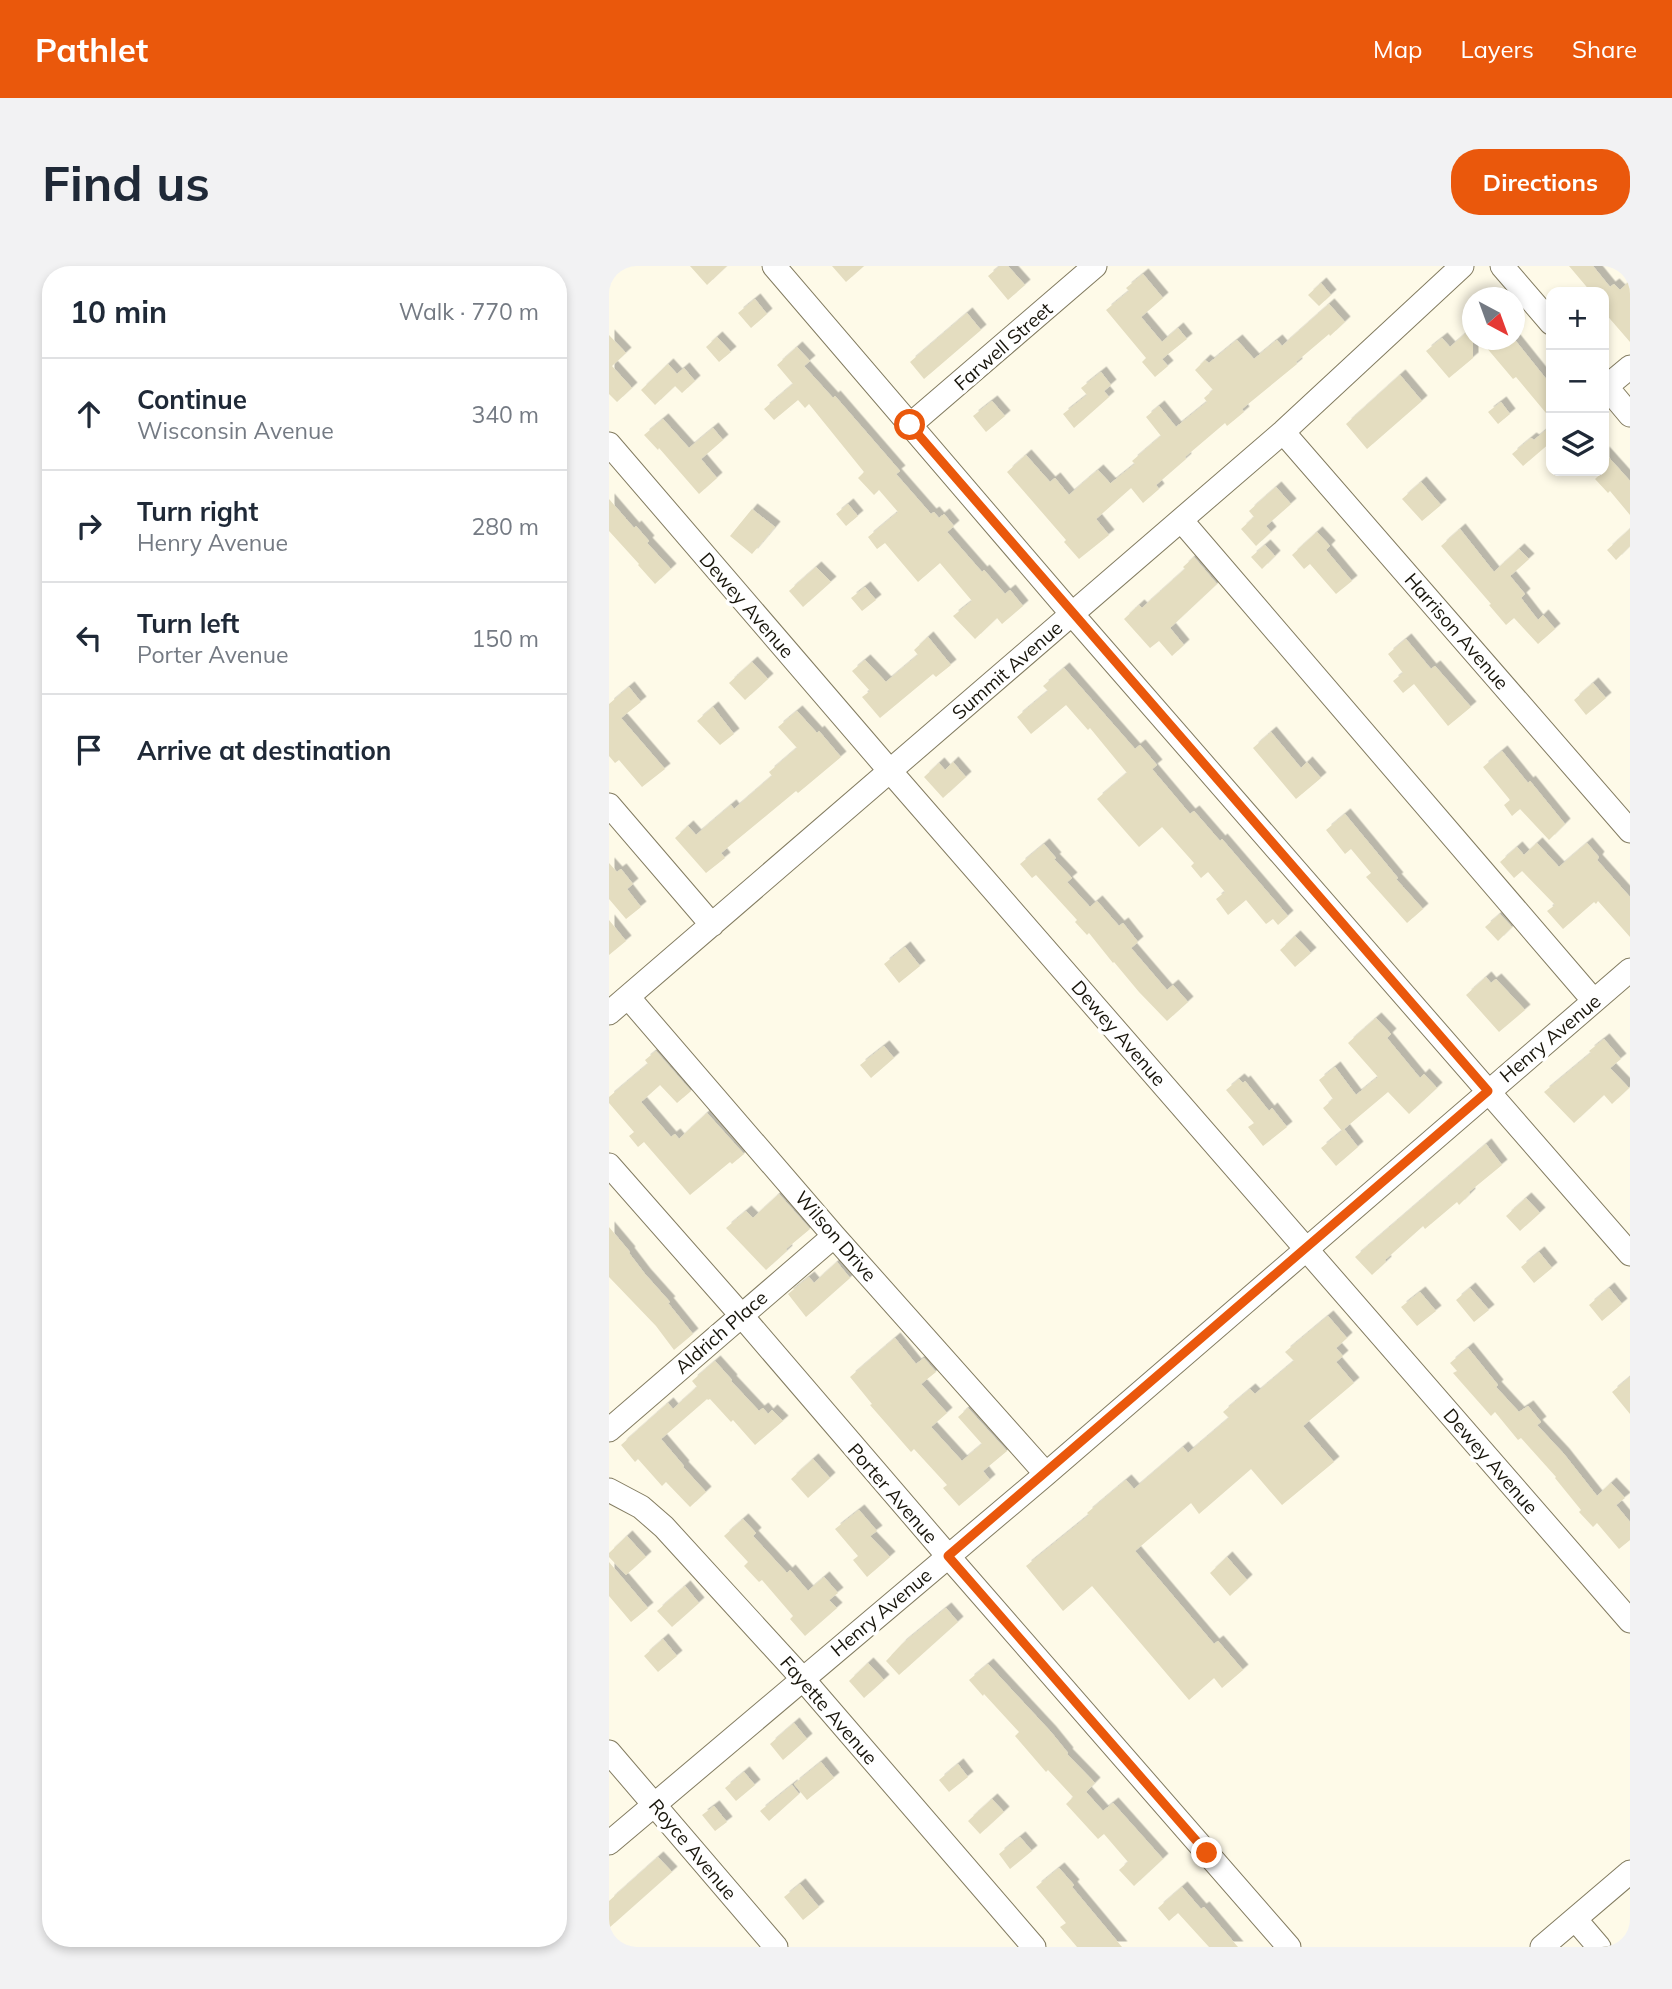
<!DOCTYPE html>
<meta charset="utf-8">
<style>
:root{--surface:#fff;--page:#f2f2f3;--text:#1f2937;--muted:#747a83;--line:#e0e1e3;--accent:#ea580c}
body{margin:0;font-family:Mulish,sans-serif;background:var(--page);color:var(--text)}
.controls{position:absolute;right:21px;top:21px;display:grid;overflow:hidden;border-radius:14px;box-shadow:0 4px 10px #0003}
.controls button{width:63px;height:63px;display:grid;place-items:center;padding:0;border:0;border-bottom:2px solid var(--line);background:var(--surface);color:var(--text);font:35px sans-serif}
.compass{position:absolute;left:853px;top:21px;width:63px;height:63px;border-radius:50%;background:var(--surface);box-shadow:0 4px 10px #0003;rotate:139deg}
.stop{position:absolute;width:21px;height:21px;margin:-16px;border:5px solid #ea580c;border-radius:50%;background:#fff}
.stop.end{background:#ea580c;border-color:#fff;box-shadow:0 2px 7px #0008}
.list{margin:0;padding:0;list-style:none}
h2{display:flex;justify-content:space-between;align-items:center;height:91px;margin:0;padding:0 28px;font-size:30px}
h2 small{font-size:23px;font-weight:400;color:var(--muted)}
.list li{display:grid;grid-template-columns:46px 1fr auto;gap:21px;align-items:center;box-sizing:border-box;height:112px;padding:0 28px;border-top:2px solid var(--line)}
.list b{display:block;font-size:26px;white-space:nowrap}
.list p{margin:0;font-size:23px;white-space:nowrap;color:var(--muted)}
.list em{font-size:23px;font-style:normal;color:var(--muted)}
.icon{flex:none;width:38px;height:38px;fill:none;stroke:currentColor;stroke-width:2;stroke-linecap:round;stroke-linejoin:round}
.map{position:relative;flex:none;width:1021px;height:1681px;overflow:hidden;border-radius:28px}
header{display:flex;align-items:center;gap:42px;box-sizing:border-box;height:98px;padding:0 35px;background:var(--accent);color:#fff}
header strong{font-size:33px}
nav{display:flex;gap:38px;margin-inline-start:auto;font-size:24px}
.intro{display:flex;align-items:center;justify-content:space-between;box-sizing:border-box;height:168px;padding:0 42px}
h1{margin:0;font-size:49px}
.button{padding:18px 32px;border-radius:28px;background:var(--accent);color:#fff;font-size:24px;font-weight:700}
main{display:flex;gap:42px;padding:0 42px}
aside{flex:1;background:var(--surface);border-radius:28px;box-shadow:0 4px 10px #0003}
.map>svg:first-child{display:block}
.building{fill:#e4ddc0;filter:url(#shadow)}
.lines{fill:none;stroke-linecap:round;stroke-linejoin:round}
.minor-casing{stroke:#837c61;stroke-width:25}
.minor{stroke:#fff;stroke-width:23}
.route{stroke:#ea580c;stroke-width:9}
.labels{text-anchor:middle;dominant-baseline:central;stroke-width:7;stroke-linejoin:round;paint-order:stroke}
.street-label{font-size:19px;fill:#18150b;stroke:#fff}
</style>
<header>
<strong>Pathlet</strong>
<nav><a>Map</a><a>Layers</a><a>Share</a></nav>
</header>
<div class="intro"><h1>Find us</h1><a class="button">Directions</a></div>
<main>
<aside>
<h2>10 min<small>Walk · 770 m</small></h2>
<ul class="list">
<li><svg class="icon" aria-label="ahead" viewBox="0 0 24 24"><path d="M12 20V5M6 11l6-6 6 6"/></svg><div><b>Continue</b><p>Wisconsin Avenue</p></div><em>340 m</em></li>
<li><svg class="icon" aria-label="right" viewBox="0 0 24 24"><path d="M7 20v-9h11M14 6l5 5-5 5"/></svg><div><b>Turn right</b><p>Henry Avenue</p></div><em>280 m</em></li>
<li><svg class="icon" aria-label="left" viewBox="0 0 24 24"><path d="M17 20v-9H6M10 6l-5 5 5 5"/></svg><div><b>Turn left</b><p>Porter Avenue</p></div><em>150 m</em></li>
<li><svg class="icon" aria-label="arrive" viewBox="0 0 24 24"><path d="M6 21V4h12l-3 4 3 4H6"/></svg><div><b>Arrive at destination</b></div></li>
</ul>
</aside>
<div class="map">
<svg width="1021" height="1681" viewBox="0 0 1021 1681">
<defs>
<filter id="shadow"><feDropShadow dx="5.5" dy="-5.5" stdDeviation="0" flood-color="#0004"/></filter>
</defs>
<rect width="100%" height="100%" fill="#fefae8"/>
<path class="building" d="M81 0H118L98 19Z
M223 0H255L237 16Z
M391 0H399L416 19 399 34 379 10Z
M960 0H984L1001 21 1005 18 1011 24 1021 15V76L995 46V26H982Z
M534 8 554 32 532 51 553 76 569 62 578 73 553 93 559 100 546 111 533 96 537 92 497 44 520 25 517 22Z
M712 17 722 29 710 40 699 29Z
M146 33 158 48 142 62 129 47Z
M720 38 736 56 721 70 720 68 687 96 688 98 633 143 635 146 618 160 616 157 576 191 577 193 547 219 550 223 534 237 522 222 487 253 500 269 470 293 455 276 457 274 398 206 417 189 441 216 446 212 460 229 489 204 501 217H502L526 198 523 195 552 170 537 151 550 140 567 161 598 136 595 132 604 124 586 104 596 94 600 97 628 74 645 93 668 74 673 80Z
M358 47 372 64 315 113 301 96Z
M864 61V92L840 112 817 85 833 72 841 81Z
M0 69 17 87 3 100 23 122 8 136 0 128Z
M108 71 122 86 110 96 97 81Z
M871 74H906L942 119V153L907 111 904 113Z
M188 81 201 95 195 100 224 132 226 130 291 205 287 208 322 248 325 246 330 252 335 248 345 260 338 266 373 306 375 304 396 328 401 324 414 340 393 358 388 352 366 373 344 350 363 335 331 297 309 316 276 277 268 283 259 271 289 246 270 224 265 229 249 212 255 206 200 138 196 142 189 134 165 154 155 143 184 118 168 99Z
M59 98 68 108 75 102 86 115 73 127 66 120 46 139 32 124Z
M492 106 502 119 495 125 500 131 465 162 454 148 478 129 472 122Z
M791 109 813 135 758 183 737 158Z
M383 135 396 150 377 166 364 150Z
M892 136 901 148 889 158 879 146Z
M54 153 80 182 104 162 114 174 92 193 108 212 90 228 50 182 49 184 35 169Z
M942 160V176L914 200 903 188 922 172 925 174Z
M995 186 1021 215V249L1001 225 999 227 986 213 995 205Z
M812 216 832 239 813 255 793 233Z
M667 221 682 238 657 260 662 266 647 280 632 263 645 251 640 245Z
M0 233 25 262 27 260 40 275 38 277 62 303 46 318 29 299 30 298 0 265Z
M239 238 249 250 237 260 227 248Z
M143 243 166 261 143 288 121 270Z
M851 263 885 306 910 283 920 293 901 310 916 328 912 332 929 354 934 349 946 363 929 378 905 352 897 359 880 339 882 338 832 280Z
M1021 263V280L1007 294 998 284Z
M708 266 721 280 717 284 743 315 727 328 701 298 695 303 683 289Z
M656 279 666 290 653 303 642 291Z
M585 291 608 318 561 362 575 379 563 390 550 375 541 382 515 353 530 339 533 342 576 303 574 301Z
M207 301 222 316 194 341 180 325Z
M256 321 267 334 253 345 242 332Z
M319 371 342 399 327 411 324 408 271 452 253 431 261 425 243 405 256 394 277 416 309 389 305 384Z
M797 373 822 403 826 400 862 441 839 460 805 418 794 427 784 415 794 407 779 388Z
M143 396 159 413 136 434 120 417Z
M455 402 526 483 531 479 548 499 543 503 581 548 585 545 611 575 613 573 679 650 669 659 664 653 657 658 637 634 619 649 607 633 616 626 599 606 592 612 582 600 585 597 553 561 530 581 488 533 518 507 481 462 479 464 457 439 422 468 408 451 439 425 434 420Z
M984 417 997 432 977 449 965 434Z
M20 421 32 436 12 452 56 503 33 521 10 494 6 497 0 490V438Z
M104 441 125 468 111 479 88 455Z
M188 445 208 467 210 465 232 491 189 527 187 525 112 587 116 592 97 607 66 572 79 560 87 569 122 539 125 543 163 510 160 506 188 482 169 461Z
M662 466 692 502 698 496 712 512 687 533 644 482Z
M893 485 919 517 921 515 956 558 940 574 911 543 903 550 895 539 901 534 874 501Z
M344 496 357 511 334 532 315 511 330 497 336 504Z
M736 548 789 612 787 613 814 643 798 657 757 611 762 607 742 583 736 588 717 564Z
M928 577 950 601 978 577 990 591 988 594 1021 631V671L989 635 987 638 985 636 954 663 938 645 946 639 913 605 905 612 891 596 908 581 915 589Z
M435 578 447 592 445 593 463 612 458 616 481 641 488 635 510 660 514 657 529 676 522 682 558 724 564 719 579 736 558 755 530 726 505 696 504 697 480 667 478 669 466 656 468 654 427 609 423 612 411 598Z
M0 597 8 606 12 603 24 618 18 623 32 641 17 653 0 633Z
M891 648 903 661 889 675 876 661Z
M0 654 17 675 0 689Z
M686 670 702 687 686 701 671 684Z
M296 681 311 700 290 717 275 698Z
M877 711 882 717 887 713 916 744 890 766 857 729Z
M767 752 782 768 778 772 811 812 815 808 828 822 800 848 779 826 735 863 749 881 727 900 712 882 733 865 714 842 724 833 710 814 726 801 747 829 769 811 739 777Z
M995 773 1012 793 1001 802 1020 822 1003 838 995 829 965 857 935 826 982 787 980 785Z
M275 780 285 792 262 812 251 799Z
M47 785 82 825 68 837 51 819 32 836 62 871 66 868 70 873 98 847 135 888 123 898 121 896 81 929 35 876 29 881 20 870 25 866 0 837V831L39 798 36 794Z
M630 813 634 817 636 815 660 845 663 842 678 861 654 880 639 861 645 857 617 824Z
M877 878 893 899 860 926 861 928 850 939 848 936 816 963 814 960 776 994 777 996 763 1009 746 991Z
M170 928 201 963 177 983 178 985 157 1004 117 962 137 945 144 952Z
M917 932 931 947 911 965 897 950Z
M0 961 21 986 20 987 36 1008 61 1036 59 1037 84 1068 65 1084 47 1060 0 1011Z
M930 986 943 1002 925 1017 912 1001Z
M228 996 241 1012 197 1051 179 1028 200 1011 205 1017Z
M861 1022 880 1044 865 1056 847 1034Z
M1000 1022 1013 1038 993 1055 980 1039Z
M811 1026 827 1045 808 1060 792 1041Z
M719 1050 738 1072 727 1082 734 1090 727 1096 745 1117 694 1160 725 1196 673 1239 642 1203 590 1248 582 1237 526 1285 605 1378 609 1375 634 1404 613 1422 605 1412 580 1434 483 1320 454 1345 417 1300 480 1249 478 1247 517 1214 525 1223 574 1181 579 1187 620 1152 614 1146 641 1123 646 1128 685 1095 676 1086Z
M286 1072 307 1098 315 1092 327 1106 312 1118 338 1147 322 1161 353 1195 373 1178 349 1151 359 1142 398 1185 374 1205 381 1214 350 1240 334 1222 338 1219 305 1183 302 1186 261 1139 263 1138 241 1111Z
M859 1082 889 1119 887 1121 910 1146 919 1140 932 1156 928 1159 955 1188 988 1230 1002 1217 1016 1232 1007 1239 1021 1256V1274L1010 1283 988 1257 984 1261 970 1246 972 1244 946 1212 947 1211 912 1172 909 1174 886 1146 882 1150 844 1107 848 1105 841 1097Z
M106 1095 123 1114 122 1115 150 1145 154 1142 159 1148 163 1144 174 1155 146 1179 124 1154 122 1156 101 1133 99 1134 98 1133 52 1173 75 1200 74 1201 97 1226 81 1241 57 1216 53 1220 29 1193 26 1196 12 1179 59 1137 64 1143 88 1121 83 1115Z
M1021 1111V1148L1003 1126Z
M204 1193 221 1212 199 1232 182 1213Z
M250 1244 268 1265 261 1270 281 1291 258 1311 244 1294 249 1290 226 1263Z
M134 1253 147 1267 144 1270 178 1307 181 1304 199 1325 215 1311 229 1327 220 1334 228 1342 196 1370 181 1353 184 1350 153 1314 150 1316 135 1300 139 1296 115 1270Z
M18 1270 37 1291 17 1309 0 1291V1287Z
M618 1291 638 1314 621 1330 601 1307Z
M0 1296 39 1342 22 1356 0 1330Z
M76 1320 90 1337 63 1361 48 1345Z
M337 1342 349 1356 290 1409 277 1395 293 1378Z
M54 1373 68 1390 49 1406 35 1390Z
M259 1397 275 1414 255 1432 240 1415Z
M379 1398 442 1466 459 1487 458 1488 486 1517 477 1526 494 1545 504 1537 554 1593 525 1620 510 1604 519 1596 495 1568 489 1573 457 1538 464 1531 439 1504 437 1506 406 1470 410 1466 375 1428 374 1430 360 1414Z
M185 1457 198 1473 174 1494 161 1478Z
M212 1496 225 1512 198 1534 185 1518Z
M349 1498 359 1511 340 1526 330 1514Z
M135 1506 146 1519 127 1535 116 1522Z
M183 1519 190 1528 160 1555 151 1545Z
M383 1533 395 1546 371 1568 359 1555Z
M105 1540 118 1556 106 1565 93 1549Z
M411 1571 423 1585 401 1603 390 1588Z
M49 1591 63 1606 0 1662V1635Z
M450 1602 465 1619 463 1621 513 1681H468L451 1661 457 1657 427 1621Z
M191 1618 210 1641 194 1654 175 1631Z
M573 1621 592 1643 595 1641 629 1681H600L569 1647 560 1655 549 1642Z"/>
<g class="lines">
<defs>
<path id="minor" d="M165 0 463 348 1021 988
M893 0 942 57
M995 118 1021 149
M997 121 1021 101
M301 159 486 0
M674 166 1021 565
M0 178 281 505 1021 1355
M572 254 985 735
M0 539 103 659
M19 731 225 970 437 1208
M0 747 674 166 853 0
M0 899 132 1049 339 1290 680 1681
M0 1164 225 970
M0 1224 32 1241 55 1261 193 1412 425 1681
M0 1486 167 1681
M0 1577 437 1208 1021 704
M966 1653 990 1681
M933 1681 1021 1606"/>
</defs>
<use href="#minor" class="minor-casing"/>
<use href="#minor" class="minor"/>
</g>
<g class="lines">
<path class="route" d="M301 159 879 825 339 1290 598 1587"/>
</g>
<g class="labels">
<g class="street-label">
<text transform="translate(394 80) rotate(-41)">Farwell Street</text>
<text transform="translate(138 339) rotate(49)">Dewey Avenue</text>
<text transform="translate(848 365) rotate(49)">Harrison Avenue</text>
<text transform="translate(398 404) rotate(-41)">Summit Avenue</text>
<text transform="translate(510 767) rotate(49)">Dewey Avenue</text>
<text transform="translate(941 772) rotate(-40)">Henry Avenue</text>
<text transform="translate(227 970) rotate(49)">Wilson Drive</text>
<text transform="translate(112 1066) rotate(-41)">Aldrich Place</text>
<text transform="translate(882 1195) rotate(49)">Dewey Avenue</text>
<text transform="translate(284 1227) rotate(49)">Porter Avenue</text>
<text transform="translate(272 1346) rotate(-40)">Henry Avenue</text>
<text transform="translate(220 1444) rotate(49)">Fayette Avenue</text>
<text transform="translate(84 1583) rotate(50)">Royce Avenue</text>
</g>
</g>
</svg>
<div class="controls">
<button>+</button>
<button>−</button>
<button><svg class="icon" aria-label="layers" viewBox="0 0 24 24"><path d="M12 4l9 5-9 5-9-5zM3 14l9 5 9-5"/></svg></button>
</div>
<svg class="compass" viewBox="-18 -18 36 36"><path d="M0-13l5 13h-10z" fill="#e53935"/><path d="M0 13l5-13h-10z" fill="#747a83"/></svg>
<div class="stop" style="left:301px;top:159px"></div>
<div class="stop end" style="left:598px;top:1587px"></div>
</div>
</main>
